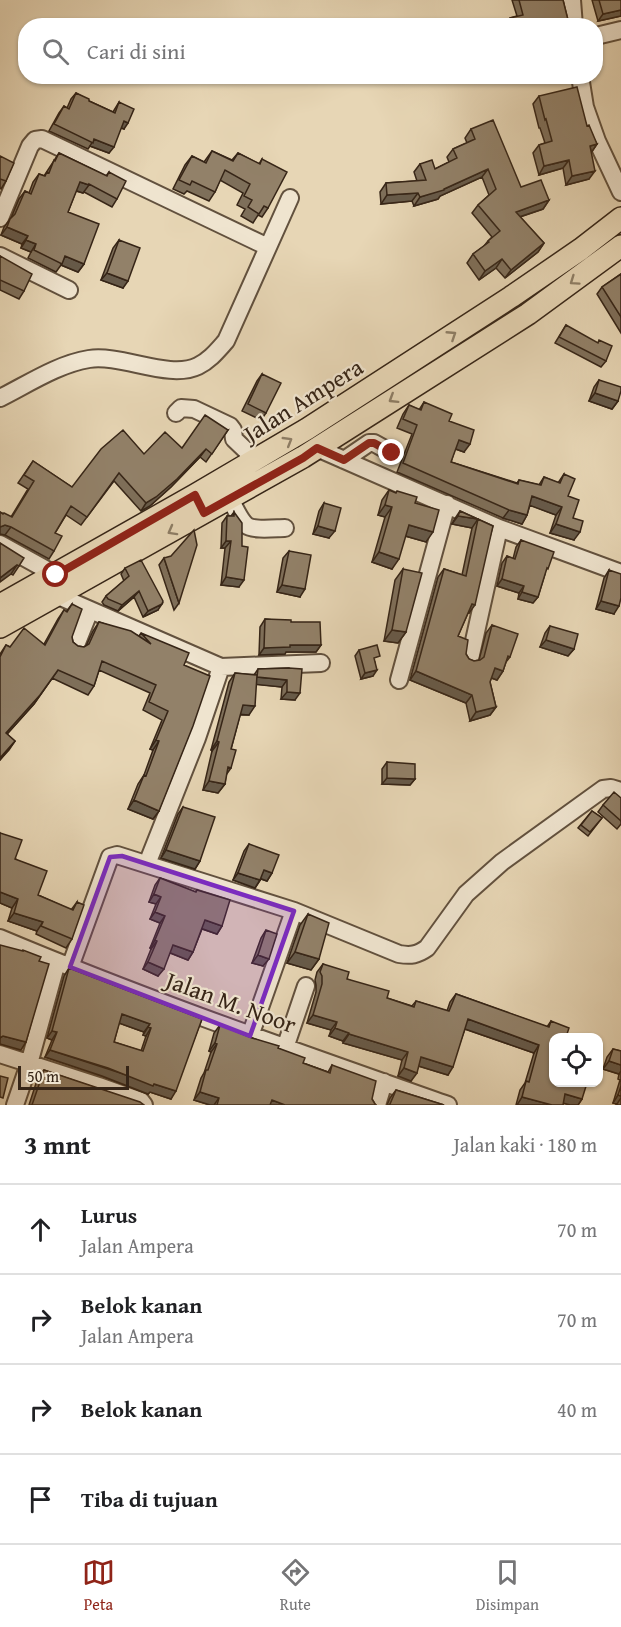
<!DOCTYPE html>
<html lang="id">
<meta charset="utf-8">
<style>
:root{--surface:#fff;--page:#f6f6f6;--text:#202124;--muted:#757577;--line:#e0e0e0;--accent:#8f2418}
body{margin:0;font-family:"Gentium Book Plus",serif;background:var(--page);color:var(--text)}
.controls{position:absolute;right:18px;bottom:18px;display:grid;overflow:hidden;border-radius:12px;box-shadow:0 2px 4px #0004}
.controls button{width:54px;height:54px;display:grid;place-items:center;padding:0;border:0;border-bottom:2px solid var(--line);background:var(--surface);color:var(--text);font:30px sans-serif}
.scale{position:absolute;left:18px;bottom:15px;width:111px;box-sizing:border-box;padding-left:6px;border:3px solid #362517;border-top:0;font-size:16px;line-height:21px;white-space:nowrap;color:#362517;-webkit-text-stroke:4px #efe4cf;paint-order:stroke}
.stop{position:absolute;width:18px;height:18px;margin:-14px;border:4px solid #8f2418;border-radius:50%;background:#fff}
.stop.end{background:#8f2418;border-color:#fff;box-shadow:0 2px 6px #0008}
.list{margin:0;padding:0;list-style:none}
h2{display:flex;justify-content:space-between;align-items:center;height:78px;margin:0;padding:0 24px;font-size:26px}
h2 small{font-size:20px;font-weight:400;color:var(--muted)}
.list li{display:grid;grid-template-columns:39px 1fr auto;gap:18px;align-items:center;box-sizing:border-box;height:90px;padding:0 24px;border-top:2px solid var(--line)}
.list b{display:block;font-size:22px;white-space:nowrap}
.list p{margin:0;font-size:20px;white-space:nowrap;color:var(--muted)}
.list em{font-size:20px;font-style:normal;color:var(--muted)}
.icon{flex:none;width:33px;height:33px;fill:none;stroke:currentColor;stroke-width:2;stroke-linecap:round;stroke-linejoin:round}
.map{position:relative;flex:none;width:621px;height:1105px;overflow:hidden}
.search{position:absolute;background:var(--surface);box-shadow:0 2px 4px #0004;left:18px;right:18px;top:18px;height:66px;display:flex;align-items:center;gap:15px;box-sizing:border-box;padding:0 21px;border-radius:24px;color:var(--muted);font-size:22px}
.sheet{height:438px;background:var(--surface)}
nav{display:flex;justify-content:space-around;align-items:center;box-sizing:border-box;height:84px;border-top:2px solid var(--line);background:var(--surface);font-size:16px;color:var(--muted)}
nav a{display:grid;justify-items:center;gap:3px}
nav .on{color:var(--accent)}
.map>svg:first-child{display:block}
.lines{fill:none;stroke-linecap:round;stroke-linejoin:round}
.minor-casing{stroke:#62513e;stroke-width:20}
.major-casing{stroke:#362517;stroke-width:24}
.minor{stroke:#efe4cf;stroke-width:16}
.major{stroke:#e7d6b5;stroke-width:21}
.wall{fill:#7e6f5a;stroke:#362517;stroke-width:1.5;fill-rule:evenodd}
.shaded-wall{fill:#665a4a;stroke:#362517;stroke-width:1.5}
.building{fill:#928169;stroke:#362517;stroke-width:1.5;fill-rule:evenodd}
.oneway{stroke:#8e7e66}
.route{stroke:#8f2418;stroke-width:8}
.marked{fill:#7b2cbf;fill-opacity:0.2;stroke:#7b2cbf;stroke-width:4.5;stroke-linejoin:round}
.labels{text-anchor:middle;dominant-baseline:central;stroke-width:4.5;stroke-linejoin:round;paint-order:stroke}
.street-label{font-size:24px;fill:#362517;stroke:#efe4cf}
</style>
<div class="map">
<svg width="621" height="1105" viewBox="0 0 621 1105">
<rect width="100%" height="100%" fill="#e7d6b5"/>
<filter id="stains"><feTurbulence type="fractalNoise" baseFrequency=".00333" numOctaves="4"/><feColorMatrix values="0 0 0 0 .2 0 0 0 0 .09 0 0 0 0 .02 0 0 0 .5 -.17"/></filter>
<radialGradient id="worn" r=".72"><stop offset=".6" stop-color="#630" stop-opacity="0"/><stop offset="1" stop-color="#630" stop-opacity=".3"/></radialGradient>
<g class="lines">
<defs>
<path id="minor" d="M572 0 574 26
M596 36 621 30
M580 76 585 107 597 141 621 192
M0 218 30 146 35 140 42 139 268 247
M0 256 69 290
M0 398C28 384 58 364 89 359 122 354 169 380 198 366 210 360 217 351 226 341L290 198
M176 413 181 408 194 409 230 426 233 430 234 439 256 460
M317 448 499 528 621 573
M344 460 369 443H374L392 453
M230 499C235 507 239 519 246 525 253 531 276 528 285 528
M0 544 56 575
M56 595 221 667 321 663
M76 645 90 610
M470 659 499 528
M399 680 447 504
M147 864 197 738 221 667
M0 938C147 1000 298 1052 448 1105
M70 967 110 857 117 855 294 911 399 954C411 956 417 955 427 948L466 894 502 862 603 789 611 788 621 791
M250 1036 294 911
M285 1048 306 986
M0 1054 99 1086 141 1101 144 1105
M15 1105 29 1064 57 962
M377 1105 384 1082"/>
<path id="major" d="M0 605 195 495 307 429 511 297 581 249 621 218
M0 627 303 457 528 314 621 246"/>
</defs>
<use href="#minor" class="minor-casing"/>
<use href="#major" class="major-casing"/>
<use href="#minor" class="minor"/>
<use href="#major" class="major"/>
</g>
<path class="wall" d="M512 0H563L569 24 568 26H506L510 18 517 16Z
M592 0H621V16L598 21Z
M76 93 89 101 113 112 119 102 124 129 121 128 109 153 90 146 88 149 49 131 59 113 64 106 67 108 71 99Z
M539 96 587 126 597 144 591 153 589 179 566 185 563 168 539 175 533 153 539 145 545 143 540 128H539L533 104Z
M471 129 521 187 549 200 543 209 520 217 544 243 538 252 505 278 496 268 479 280 467 263 473 254 484 246 488 241 492 237 472 213 478 205 489 195 482 177 440 196 438 199 414 206 412 201 381 204 380 192 386 183 417 181 414 172 420 164 435 169 449 162 447 157 453 149 467 143 465 138Z
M212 151 232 160 238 153 259 164 262 159 268 208 262 217 258 215 253 223 241 216 245 209 237 205 243 193 220 180 215 192 209 201 187 191 184 194 173 189 185 165 192 156 204 162Z
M59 153 106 176 109 172 117 199 112 207 84 192 83 193 76 191 68 212 84 264 78 272 61 265 56 272 28 258 31 252 21 248 22 244 1 235 4 227 11 218 19 199 25 191 29 193 33 182 39 174 44 176Z
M0 156 6 181 1 189 0 188Z
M119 240 123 288 101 280 113 248Z
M0 256 24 291 19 299 0 290Z
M621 274V333L597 294 602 287Z
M566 325 606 361 601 367 555 343Z
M262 374 266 413 261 420 242 411 257 381Z
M599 380 618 401 612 409 589 401 594 387Z
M424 402 449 421 464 452 455 449 451 462 517 483 519 480 539 485 544 477 558 483 564 474 573 518 574 540 550 533 556 515 530 505 527 515 522 524 503 518 397 472 412 434 397 428 403 414 409 405 419 410Z
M228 430 206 462 200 457 171 487 150 506 141 511 114 481 81 525 66 515 55 533 54 551 49 559 5 535 0 534V512L11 517 28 489 18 483 33 461 72 487 144 454 182 448Z
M389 490 415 503 426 542 405 536 392 569 372 562 385 517 378 515 382 500Z
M324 503 329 538 313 534 319 511Z
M460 511 493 526 469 613H468L458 636 466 654 469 659 474 661 479 660 486 633 492 625 510 657 506 662 503 671 497 680 491 678 490 682 496 707 490 715 470 721 466 703 410 680 438 577 444 569 462 575 472 528 452 524 454 520Z
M234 512 239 587 221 585 225 548H221L222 523 227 516H231Z
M521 540 545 574 538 597 533 603 518 599 519 593 497 586 502 563 507 556 513 559 516 547Z
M0 543 19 566 13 575 11 574Z
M289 551 300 597 277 592 283 558Z
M164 558 179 603 174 610 159 565Z
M125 568 158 610 143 617 134 597 118 611 104 605 102 602 106 596 124 581 121 574Z
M403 569 406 632 398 643 384 641 395 580Z
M609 570 614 614 596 609 604 578Z
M72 604V637L73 642 78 646 84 647 86 646 93 631 99 622 139 636 141 633 184 665 159 811 153 819 128 809 138 784 144 775 153 750 150 749 162 720 143 710 150 693 99 670 94 686 88 695 52 678 34 704 7 734 15 741 0 760V654L6 645 10 647 44 644 58 619 64 610 66 612Z
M265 619 291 622 321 645 316 652H286L285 654 259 655 260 627Z
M550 626 574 649 568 656 540 647 545 633Z
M359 650 375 662 373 676 361 679 355 656Z
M289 668 295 700 281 699 282 687 256 684 249 715H240L231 749V768L226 775 225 784 218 793 203 790 212 751 211 750 229 682 235 673 254 675 258 669Z
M387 762 415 779 410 785 382 784V769Z
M621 798V824L617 829 598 812 603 805Z
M183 807 200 861 195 869 161 858 178 814Z
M592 811 602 818 588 836 578 828Z
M0 833 38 895 71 910 77 902 72 939 66 948 36 934 37 931 8 921 12 908 0 903Z
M249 844 272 873 267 881 261 879 255 888 233 880 244 851Z
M160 878 195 892 197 890 222 926 217 934 202 929 193 952 188 960 170 953 158 976 143 969 151 949 150 948 160 923 150 919 156 904 149 902 155 885Z
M308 914 319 959 311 970 287 963 300 925Z
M266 930 263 966 252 963 261 938Z
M323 964 347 979 387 998 412 1006 416 1001 447 1011 450 1002 456 994 547 1027 551 1021 566 1037 582 1099 578 1105H570L563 1103V1105H516L520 1090 525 1083 534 1053 465 1029 448 1075 419 1066 411 1081 398 1076 402 1060 343 1043V1041L329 1036 331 1030 307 1023 316 992V985L315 980 317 972Z
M69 968 202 1019 171 1099 150 1092 148 1094 102 1076 45 1057 52 1040 47 1038 64 976ZM119 1023 144 1032 143 1035 146 1036 141 1051 114 1042Z
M220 1025 278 1048 303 1063 328 1072 332 1065 372 1099 375 1104 376 1105H210L194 1100 201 1078 204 1073 211 1052 209 1051 214 1033Z
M613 1049 621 1051V1105H616L617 1104 613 1103 620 1080 618 1079 619 1074 603 1069 607 1057Z
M44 1070 144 1105H29L38 1077Z
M396 1090 444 1105H387L390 1098Z"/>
<path class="shaded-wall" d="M621 10V16L598 21 603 14Z
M124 121 128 123 124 129 119 127Z
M94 139 114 147 109 153 90 146Z
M597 144 591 153 590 146Z
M569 160 563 168 539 175 544 166Z
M488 169 482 177 440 196 438 199 414 206 420 197 444 189Z
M595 171 589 179 566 185 572 176Z
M80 182 89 185 83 193 74 190Z
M418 193 412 201 381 204 387 195Z
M549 200 543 209 510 220 516 212Z
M7 227 28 236 22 244 1 235Z
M26 240 36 244 31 252 21 248Z
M544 243 538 252 505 278 511 270Z
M65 256 84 264 78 272 61 265Z
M502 259 496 268 479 280 485 271Z
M107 273 128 281 123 288 101 280Z
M595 393 618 401 612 409 589 401Z
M459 440 470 444 464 452 453 448Z
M206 449 200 457 171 487 150 506 141 511 146 503Z
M532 496 562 507 556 515 526 504Z
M385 505 392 507 385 517 378 515Z
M509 510 527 515 522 524 503 518Z
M458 516 478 519 472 528 452 524Z
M556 524 580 532 574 540 550 533Z
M5 525 11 527 5 535 0 534V527Z
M409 525 433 532 426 542 402 535Z
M318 526 335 531 329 538 313 534Z
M226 541H231L225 548H221Z
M379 552 399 559 392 569 372 562Z
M17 565 11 574 0 582V578Z
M226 577 244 580 239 587 221 585Z
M502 579 524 586 519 593 497 586Z
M282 585 305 589 300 597 277 592Z
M139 591 134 597 118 611 122 605Z
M522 592 538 597 533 603 518 599Z
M601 601 619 606 614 614 596 609Z
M162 604 158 610 143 617 148 611Z
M472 604 475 605 469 613 466 612Z
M392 630 406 632 398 643 384 641Z
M546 640 574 649 568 656 540 647Z
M290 645H321L316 652H286L285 654 259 655 264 648Z
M495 668 503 671 497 680 489 677Z
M58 670 34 704 0 742 6 733Z
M377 670 373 676 361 679 365 673Z
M416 671 472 695 466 703 410 680Z
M257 677 287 680 282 687 252 684Z
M287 692 300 693 295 700 281 699Z
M243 705 255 706 249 715 236 714Z
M496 707 490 715 470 721 476 712Z
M156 740 159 741 153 750 150 749Z
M15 741 9 750 0 760V758Z
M217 741 219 742 212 751 211 750Z
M387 778 415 779 410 785 382 784Z
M209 781 225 784 218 793 203 790Z
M134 800 159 811 153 819 128 809Z
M166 850 200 861 195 869 161 858Z
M264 870 272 873 267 881 259 878Z
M238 873 260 880 255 888 233 880Z
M0 892 18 899 12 908 0 903Z
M154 894 161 897 156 904 149 902Z
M155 912 165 916 160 923 150 919Z
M14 913 43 922 37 931 8 921Z
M205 920 222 926 217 934 200 928Z
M155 940 157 941 151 949 150 948Z
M173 945 193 952 188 960 168 952Z
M295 952 319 959 311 970 287 963Z
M258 955 269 959 263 966 252 963Z
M148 962 164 969 158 976 143 969Z
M122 1014 150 1024 144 1032 116 1022Z
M313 1015 337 1022 331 1030 307 1023Z
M468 1019 539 1045 534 1053 462 1028Z
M148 1027 151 1028 146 1036 143 1035Z
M335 1028 349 1033 343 1041 329 1036Z
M52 1031 57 1032 52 1040 47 1038Z
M349 1034 408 1052 402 1060 343 1043Z
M3 1036 26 1042 21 1050 0 1044V1038Z
M215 1043 217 1044 211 1052 209 1051Z
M50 1050 154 1084 176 1091 171 1099 150 1092 148 1094 102 1076 45 1057Z
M421 1057 453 1067 448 1075 415 1065Z
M609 1061 621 1065V1071L619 1074 603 1069Z
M404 1068 417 1073 411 1081 398 1076Z
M200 1092 219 1098 214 1105H210L194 1100Z
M565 1094 582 1099 578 1105H570L559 1102Z
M618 1095 621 1096V1098L617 1104 613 1103Z
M522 1097 552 1105H517Z
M272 1100 285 1105H268Z"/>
<path class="building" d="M519 0H563L569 24 566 26H512L510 18 523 15Z
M599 0H621V10L603 14Z
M577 87 587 126 589 125 597 144 590 146 595 171 572 176 569 160 544 166 539 145 552 141 546 119 545 120 539 96Z
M76 93 89 99V101L115 113 119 102 134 109 128 123 124 121 114 147 94 139 93 143 54 124 64 106 69 109Z
M493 120 521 187 541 180 549 200 516 212 544 243 511 270 502 259 485 271 473 254 489 242 488 241 500 231 478 205 496 189 488 169 444 189V190L420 197 418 193 387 195 386 183 426 180 420 164 432 160 435 169 457 158 453 149 475 139 471 129Z
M212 151 233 161 238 153 260 164 262 159 287 172 268 208 264 206 259 214 248 207 252 200 244 196 250 184 225 170 215 192 192 181 190 185 179 180 192 156 206 163Z
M59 153 107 176 109 172 126 181 117 199 89 184V185L80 182 68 212 99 224 84 264 65 256 62 264 34 250 36 244 26 240 28 236 7 227 10 219 15 214 25 191 31 194 39 174 45 176 47 172 49 173 54 160 55 161Z
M0 156 14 163 6 181 0 179Z
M119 240 140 248 128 281 107 273Z
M0 256 32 274 24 291 0 280Z
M621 274V317L602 287Z
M566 325 598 343 599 340 612 346 606 361 559 337Z
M262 374 281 383 266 413 248 404Z
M599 380 621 387V391L618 401 595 393Z
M424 402 452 414 449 421 474 430 470 444 459 440 451 462 518 484 519 480 541 485 544 477 560 483 564 474 575 479 568 496 579 500 573 518 583 521 580 532 556 524 562 507 532 496 527 515 509 510 403 463 417 425 403 419 409 405 421 410Z
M205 415 228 430 212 454 206 449 177 479 156 497 146 503 119 473 87 517 71 506 55 533 62 536 54 551 11 527 5 525 0 527V512L3 514 4 513 12 517 34 481 24 475 33 461 72 487 101 449 123 430 144 454 165 432 182 448Z
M389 490 396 493 397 491 417 497 415 503 439 510 433 532 409 525 399 559 379 552 392 507 385 505Z
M324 503 341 508 335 531 318 526Z
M460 511 493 526 475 605 472 604 458 636 468 640 466 654 469 659 474 661 480 660 484 657 492 625 518 634 510 657 508 656 503 671 495 668 490 682 496 707 476 712 472 695 416 671 444 569 466 576 478 519 458 516Z
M234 512 242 523V546L248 547 244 580 226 577 231 541H226L227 516H234Z
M194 530 197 545 179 603 164 558 171 556Z
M521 540 554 552 548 569 547 568 538 597 522 592 524 586 502 579 507 556 515 559Z
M0 543 24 558 19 566 17 565 0 578Z
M289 551 311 555 305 589 282 585Z
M141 560 163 601 162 604 148 611 139 591 122 605 108 599 106 596 129 576 125 568Z
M403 569 422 573 406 632 392 630Z
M609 570 621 574V598L619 606 601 601Z
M72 604 82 609 72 637 73 642 78 646 84 647 89 644 99 622 131 631 151 644 141 633 189 653 184 665 210 676 193 726 159 811 134 800 144 775 146 776 159 741 156 740 168 711 149 702 156 685 102 661 94 686 58 670 40 695 6 733 15 741 0 758V657L6 645 10 647 24 628 45 645 64 610 67 612Z
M265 619 291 620V622H320L321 645H290V647L264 648Z
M550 626 578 634 574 649 546 640Z
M377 645 380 656 374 658 377 670 365 673 359 650Z
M289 668 302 669 300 693 287 692V680L257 677 258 669Z
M235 673 257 675 255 706 243 705 231 749 236 750 231 768 228 767 225 784 209 781 219 742 217 741Z
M387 762 415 764V779L387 778Z
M614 792 621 798V821L603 805Z
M183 807 215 817 200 861 166 850Z
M592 811 602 818 590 832 581 825Z
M0 833 22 840 15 859 47 871 38 895 73 910 77 902 84 905 72 939 41 926 43 922 14 913 18 899 0 892Z
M249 844 279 855 272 873 264 870 260 880 238 873Z
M160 878 196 892 197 890 230 900 222 926 205 920 193 952 173 945 164 969 148 962 157 941 155 940 165 916 155 912 161 897 154 894Z
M308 914 329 923 319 959 295 952Z
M266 930 277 934 269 959 258 955Z
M0 945 23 951V950L41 957 39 961 49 964 26 1042 3 1036 0 1038Z
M323 964 349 972 347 979 389 991 387 998 414 1007 416 1001 449 1011 456 994 549 1027 551 1021 569 1028 566 1037 567 1038H554V1083H587L582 1099 565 1094 563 1105H552L522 1097 526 1081 529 1082 539 1045 468 1019 453 1067 421 1057 417 1073 404 1068 408 1052 349 1034V1033L335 1028 337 1022 313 1015 322 984V976L320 972Z
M69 968 202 1019 176 1091 154 1084 153 1086 108 1068 50 1050 57 1032 52 1031ZM122 1014 150 1024 148 1027 151 1028 143 1051 114 1042Z
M220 1025 252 1038 279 1046 278 1048 305 1058 303 1063 330 1073 332 1065 376 1081 372 1099 375 1104 376 1105H285L272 1100 270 1105H217L219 1098 200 1092 206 1070H208L217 1044 215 1043Z
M613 1049 621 1051V1065L609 1061Z
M44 1070 140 1102 144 1105H32Z
M0 1076 8 1078 3 1098 0 1097Z
M621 1086V1096L618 1095Z
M396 1090 444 1105H389L390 1104Z"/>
<defs><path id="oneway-chevron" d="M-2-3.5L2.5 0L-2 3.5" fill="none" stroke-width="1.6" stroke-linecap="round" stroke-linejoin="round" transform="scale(1.5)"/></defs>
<g class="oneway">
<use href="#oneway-chevron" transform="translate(574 281) rotate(145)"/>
<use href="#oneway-chevron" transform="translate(452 335) rotate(-33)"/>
<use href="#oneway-chevron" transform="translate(393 399) rotate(148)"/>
<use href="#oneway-chevron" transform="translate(288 441) rotate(-31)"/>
<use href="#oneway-chevron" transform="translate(172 531) rotate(151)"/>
</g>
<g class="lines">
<path class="route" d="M56 575 195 495 204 513 303 458 317 448 344 460 369 443H374L392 453"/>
</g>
<path class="marked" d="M122 856 294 911 250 1036 70 967 110 857Z"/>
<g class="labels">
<g class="street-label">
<text transform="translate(303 400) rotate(-32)">Jalan Ampera</text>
<text transform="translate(231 1002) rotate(20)">Jalan M. Noor</text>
</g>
</g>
<rect width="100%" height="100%" filter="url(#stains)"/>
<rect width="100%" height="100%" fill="url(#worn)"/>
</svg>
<div class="controls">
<button><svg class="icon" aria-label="locate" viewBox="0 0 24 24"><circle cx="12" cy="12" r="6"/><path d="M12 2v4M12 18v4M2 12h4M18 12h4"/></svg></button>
</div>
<div class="scale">50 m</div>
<div class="stop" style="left:56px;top:575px"></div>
<div class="stop end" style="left:392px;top:453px"></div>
<div class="search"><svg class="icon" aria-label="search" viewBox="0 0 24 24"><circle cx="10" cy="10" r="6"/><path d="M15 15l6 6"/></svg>Cari di sini</div>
</div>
<section class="sheet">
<h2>3 mnt<small>Jalan kaki · 180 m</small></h2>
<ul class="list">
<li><svg class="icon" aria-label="ahead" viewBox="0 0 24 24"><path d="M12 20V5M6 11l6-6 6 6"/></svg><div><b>Lurus</b><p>Jalan Ampera</p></div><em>70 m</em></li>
<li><svg class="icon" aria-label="right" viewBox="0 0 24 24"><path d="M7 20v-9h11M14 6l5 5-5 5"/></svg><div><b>Belok kanan</b><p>Jalan Ampera</p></div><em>70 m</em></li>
<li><svg class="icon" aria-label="right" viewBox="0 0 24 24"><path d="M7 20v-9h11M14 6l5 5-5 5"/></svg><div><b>Belok kanan</b></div><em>40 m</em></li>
<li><svg class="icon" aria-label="arrive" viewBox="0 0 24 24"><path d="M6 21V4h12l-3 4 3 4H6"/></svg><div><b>Tiba di tujuan</b></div></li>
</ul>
</section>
<nav>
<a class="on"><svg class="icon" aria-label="map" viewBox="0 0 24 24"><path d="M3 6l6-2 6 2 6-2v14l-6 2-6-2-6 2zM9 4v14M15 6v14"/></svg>Peta</a>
<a><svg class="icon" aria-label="directions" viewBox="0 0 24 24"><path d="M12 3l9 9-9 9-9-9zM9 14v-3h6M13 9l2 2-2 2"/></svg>Rute</a>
<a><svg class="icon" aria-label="saved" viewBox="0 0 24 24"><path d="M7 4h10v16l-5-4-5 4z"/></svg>Disimpan</a>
</nav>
